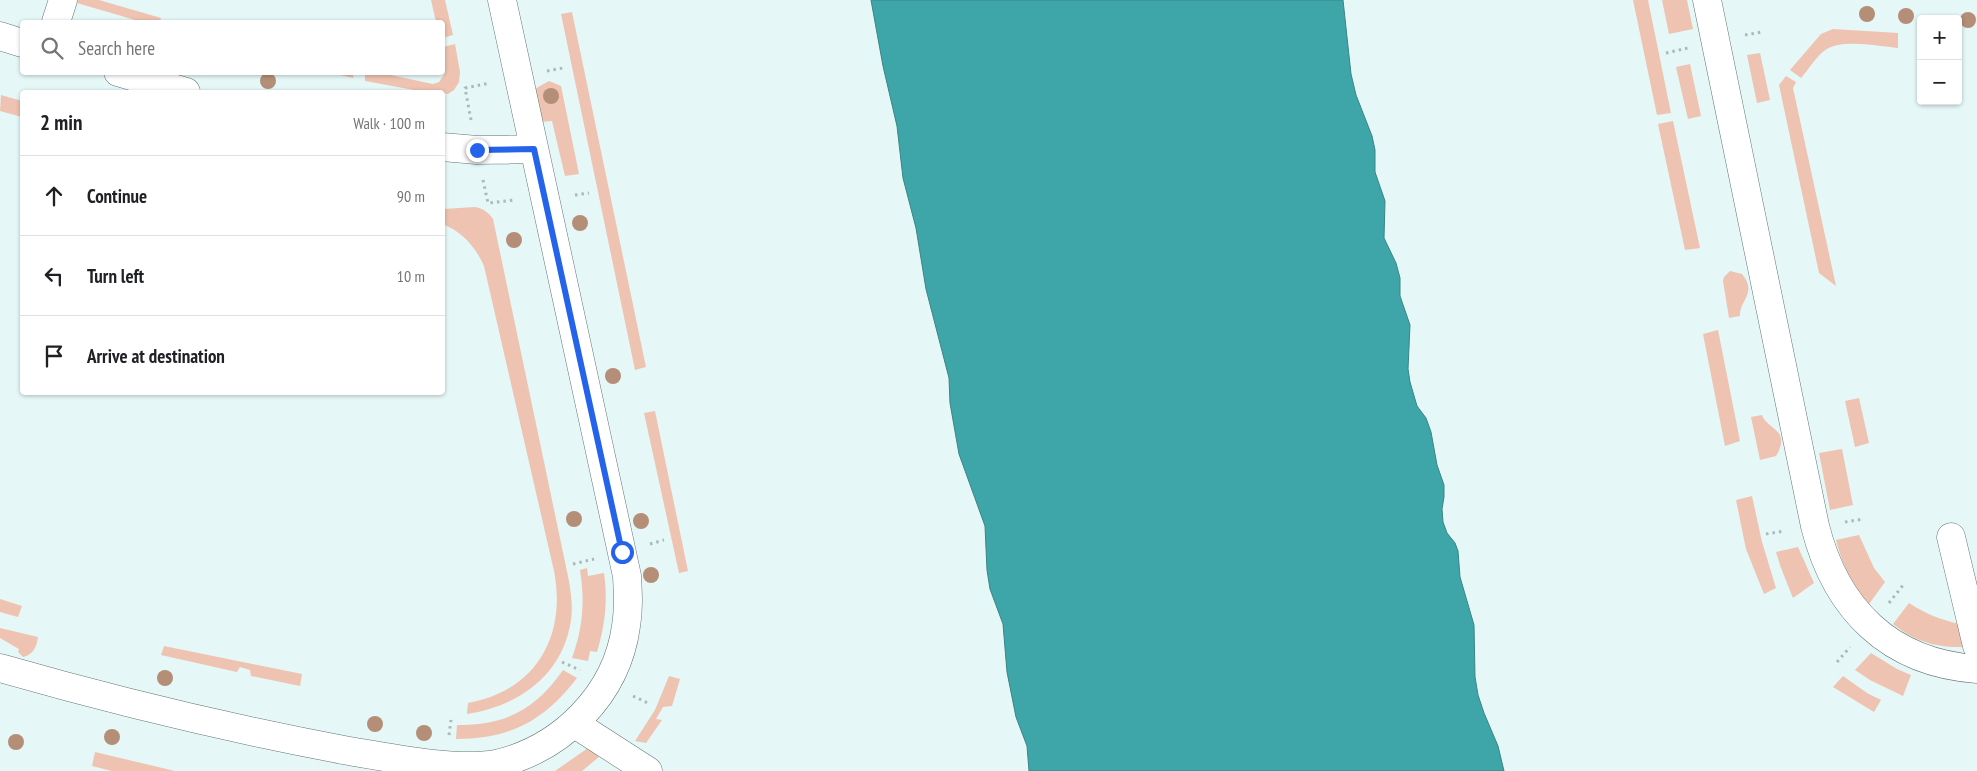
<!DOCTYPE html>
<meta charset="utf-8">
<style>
:root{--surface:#fff;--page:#f6f6f6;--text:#202124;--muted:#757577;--line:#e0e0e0}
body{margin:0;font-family:"PT Sans Narrow",sans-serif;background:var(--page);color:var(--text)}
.controls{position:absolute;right:15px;top:15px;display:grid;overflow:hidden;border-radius:5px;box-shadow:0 1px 4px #0004}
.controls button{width:45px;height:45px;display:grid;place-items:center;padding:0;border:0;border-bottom:1px solid var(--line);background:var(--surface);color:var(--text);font:25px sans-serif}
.stop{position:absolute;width:15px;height:15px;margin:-11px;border:4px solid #2563eb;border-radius:50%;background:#fff}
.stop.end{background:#2563eb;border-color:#fff;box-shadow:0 1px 5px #0008}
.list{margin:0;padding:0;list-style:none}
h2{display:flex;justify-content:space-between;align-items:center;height:65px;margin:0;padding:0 20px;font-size:21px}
h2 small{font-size:16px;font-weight:400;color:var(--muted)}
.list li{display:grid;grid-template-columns:32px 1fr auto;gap:15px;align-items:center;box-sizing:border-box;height:80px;padding:0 20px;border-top:1px solid var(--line)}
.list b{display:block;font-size:19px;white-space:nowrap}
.list em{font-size:16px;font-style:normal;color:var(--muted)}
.icon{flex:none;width:28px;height:28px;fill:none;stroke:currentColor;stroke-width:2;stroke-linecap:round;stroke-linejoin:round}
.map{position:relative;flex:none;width:1977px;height:771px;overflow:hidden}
.search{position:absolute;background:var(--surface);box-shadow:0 1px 4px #0004;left:20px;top:20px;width:425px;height:55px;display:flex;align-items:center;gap:12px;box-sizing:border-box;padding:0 18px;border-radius:5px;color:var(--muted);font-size:19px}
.panel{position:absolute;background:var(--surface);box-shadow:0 1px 4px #0004;left:20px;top:90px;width:425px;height:305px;border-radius:5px}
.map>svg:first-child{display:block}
.green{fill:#efc3b1}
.water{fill:#3ea6a8;stroke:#3a8586}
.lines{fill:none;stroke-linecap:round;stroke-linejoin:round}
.minor-casing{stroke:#657575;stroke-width:29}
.path{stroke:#abb9b9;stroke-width:3;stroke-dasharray:2.5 4;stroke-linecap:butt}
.minor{stroke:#fff;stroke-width:28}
.tree{fill:#b48e77}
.route{stroke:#2563eb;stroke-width:6}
</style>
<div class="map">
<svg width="1977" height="771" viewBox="0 0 1977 771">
<rect width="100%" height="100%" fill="#e5f7f7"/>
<path class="green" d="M78 0H99L161 18 160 22H142L77 3Z
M431 0H445L453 35 443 38 442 22H436Z
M1633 0H1648L1671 113 1657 115Z
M1662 0H1687L1693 29 1669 34Z
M572 12 646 367 635 370 561 14Z
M1833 29 1898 33V48C1878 46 1840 38 1824 51 1815 58 1809 69 1801 78L1790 70 1821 34Z
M455 44 460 72 459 82 454 90 448 94 425 92 365 81V74L354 73 353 78 332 73H381L433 84 439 82 445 73 443 47Z
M1760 53 1770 100 1757 103 1747 55Z
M1690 64 1701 116 1688 119 1676 67Z
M1786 76 1796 82 1793 88 1836 286 1819 273 1779 85Z
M549 81 561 86 579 174 565 176 552 121 540 122 533 90Z
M1 95 22 101V117L0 111Z
M1673 121 1700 248 1685 250 1658 124Z
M475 207C484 209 488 212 493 219L569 581C571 594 573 607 571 620 563 675 519 706 467 714L468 703C535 691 567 637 554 571L484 266C475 246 463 233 443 224L444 209Z
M1730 271 1742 274C1758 294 1739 300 1740 316L1729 318 1723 281 1724 277Z
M1718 330 1740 441 1725 446 1703 334Z
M1859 398 1869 443 1855 447 1845 401Z
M655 411 688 571 679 573 644 413Z
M1762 415C1767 430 1792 429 1776 456L1760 460 1751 417Z
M1842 449 1853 505 1830 510 1819 453Z
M1752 496 1762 542 1776 588 1764 594 1746 549 1736 500Z
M1859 535 1874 568 1885 582 1869 604C1852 584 1842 565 1836 540Z
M1798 547 1814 583 1793 598 1781 568 1776 552Z
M587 568 588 576 604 573C608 601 605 625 597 652L590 651 588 661 572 658C583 628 585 601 580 570Z
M0 599 22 606 18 617 0 612Z
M1909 603C1926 614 1941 620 1960 624L1965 647C1937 648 1915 642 1893 624Z
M0 628 38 637C37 646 33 655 23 657L18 652 19 649 0 638Z
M164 646 302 674 300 686 251 676 250 670 240 667 237 672 161 655Z
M1871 653 1897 669 1911 675 1903 696 1870 680 1855 670Z
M563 670 577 678C544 721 510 739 456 739L457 725C506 725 535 710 563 670Z
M669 676 680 679 672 706 663 707 656 719 662 720 646 743 635 741 655 710Z
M1843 676 1867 693 1881 700 1874 712 1833 687Z
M588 748 599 757 582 771H555Z
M95 752 175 771H112L92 766Z"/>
<path class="water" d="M871 0H1343L1351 74 1356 95 1372 136 1375 150V172L1385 201 1384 238 1396 263 1400 278V296L1410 325 1408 369 1410 382 1417 406 1426 418 1431 432 1437 465 1444 485V497L1442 509 1443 522 1447 533 1455 543 1458 551 1460 577 1474 625 1475 677 1478 695 1484 713 1498 746 1504 771H1029L1027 746 1016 717 1007 672 1003 624 990 589 987 570 985 526 959 454 950 403 949 378 926 289 916 228 903 178 897 126 883 66Z"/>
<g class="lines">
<defs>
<path id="minor" d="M1707 0 1815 526C1836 610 1890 663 1977 669
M56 22 63 0
M0 36 22 43
M118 72 186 92
M442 147 477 150 533 149
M1951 537 1977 646
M0 668C115 701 231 729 349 751 390 758 456 771 496 764 562 749 617 694 626 626 629 609 628 593 627 576L502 0
M575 724 648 771"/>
</defs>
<use href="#minor" class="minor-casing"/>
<path class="path" d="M1745 35 1762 32
M1666 53 1688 48
M547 71 563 68
M471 120 465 88 490 83
M483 180 488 203 515 200
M575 195 589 193
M1845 522 1864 519
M1766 534 1785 531
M650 544 664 540
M573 564 594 559
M1889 603 1904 584
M562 662 580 670
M1837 662 1850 647
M633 696 650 704
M449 735 451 720"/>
<use href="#minor" class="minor"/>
</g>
<g class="tree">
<circle cx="1867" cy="14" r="8"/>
<circle cx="1906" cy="16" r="8"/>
<circle cx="1968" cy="20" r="8"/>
<circle cx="268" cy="81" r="8"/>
<circle cx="551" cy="96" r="8"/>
<circle cx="580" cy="223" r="8"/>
<circle cx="514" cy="240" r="8"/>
<circle cx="613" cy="376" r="8"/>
<circle cx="574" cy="519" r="8"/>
<circle cx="641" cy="521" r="8"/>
<circle cx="651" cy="575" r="8"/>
<circle cx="165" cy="678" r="8"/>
<circle cx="375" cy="724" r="8"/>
<circle cx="424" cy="733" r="8"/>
<circle cx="112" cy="737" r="8"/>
<circle cx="16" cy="742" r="8"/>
</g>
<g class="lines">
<path class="route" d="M477 150 534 149 622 552"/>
</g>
</svg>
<div class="controls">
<button>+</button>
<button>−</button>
</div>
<div class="stop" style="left:622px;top:552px"></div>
<div class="stop end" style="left:477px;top:150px"></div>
<div class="search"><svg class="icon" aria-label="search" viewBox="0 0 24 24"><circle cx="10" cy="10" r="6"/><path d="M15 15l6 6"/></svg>Search here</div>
<section class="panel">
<h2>2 min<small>Walk · 100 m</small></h2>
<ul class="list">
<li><svg class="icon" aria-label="ahead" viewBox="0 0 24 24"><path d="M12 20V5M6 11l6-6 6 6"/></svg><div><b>Continue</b></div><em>90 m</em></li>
<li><svg class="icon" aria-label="left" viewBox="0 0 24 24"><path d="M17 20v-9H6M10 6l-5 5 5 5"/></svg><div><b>Turn left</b></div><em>10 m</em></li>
<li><svg class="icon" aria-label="arrive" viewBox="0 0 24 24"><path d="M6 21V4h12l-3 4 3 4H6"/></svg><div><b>Arrive at destination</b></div></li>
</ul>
</section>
</div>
